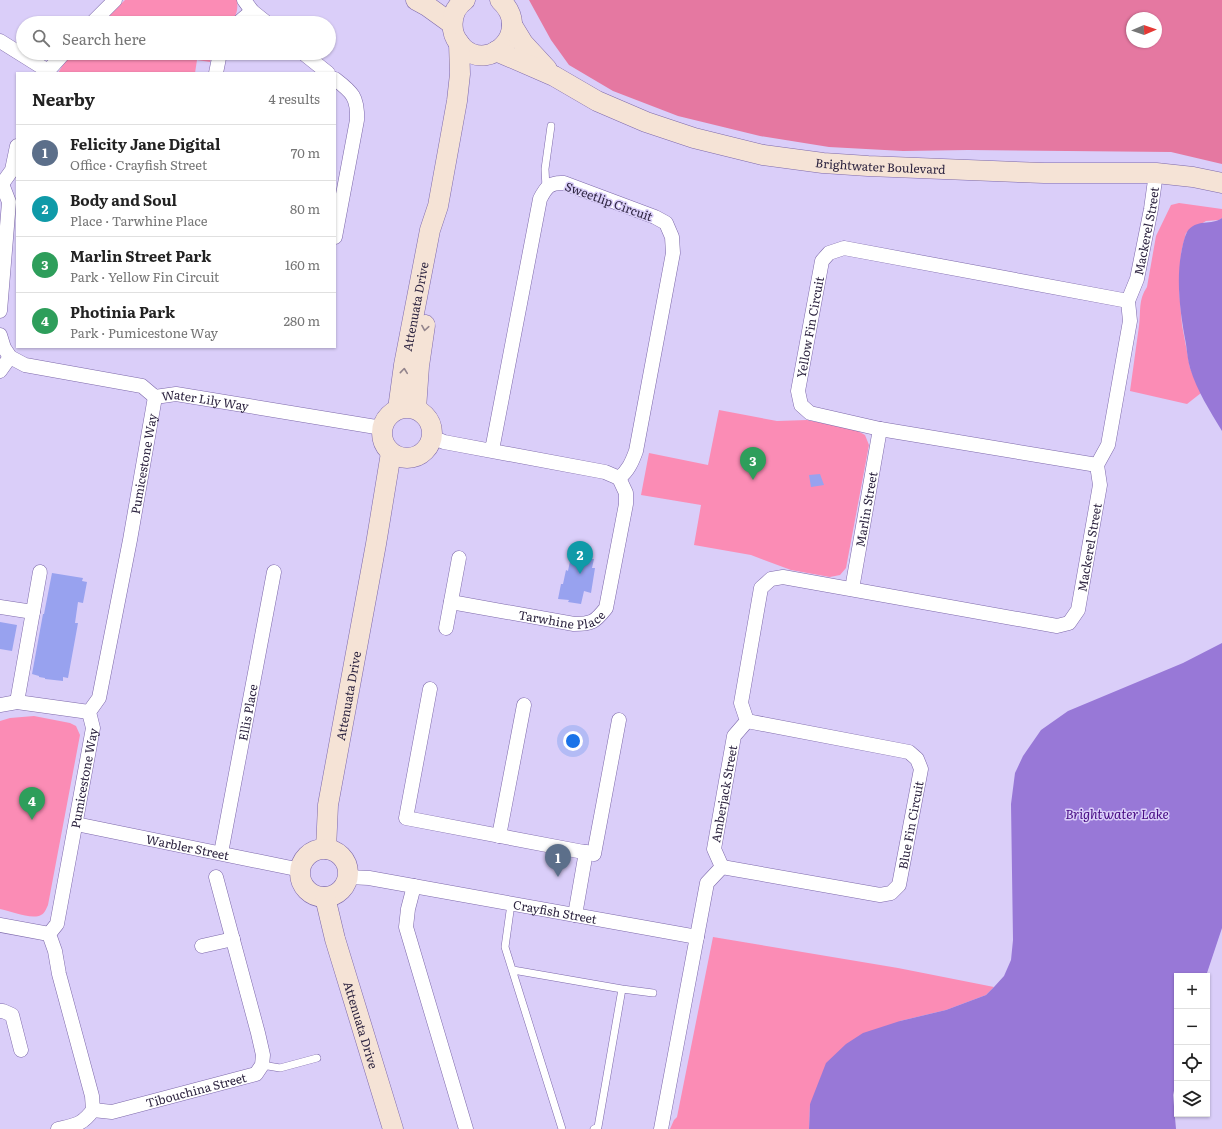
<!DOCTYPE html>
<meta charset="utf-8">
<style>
:root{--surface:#fff;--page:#f2f2f2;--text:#222;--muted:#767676;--line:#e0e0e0;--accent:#b45309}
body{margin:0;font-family:Literata,serif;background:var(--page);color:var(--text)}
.controls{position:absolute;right:12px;bottom:12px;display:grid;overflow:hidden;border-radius:0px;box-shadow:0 1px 3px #0004}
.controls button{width:36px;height:36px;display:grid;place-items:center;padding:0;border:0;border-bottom:1px solid var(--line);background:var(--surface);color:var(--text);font:20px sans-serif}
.compass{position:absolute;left:1126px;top:12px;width:36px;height:36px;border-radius:50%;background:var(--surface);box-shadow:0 1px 3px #0004;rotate:88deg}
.you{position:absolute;left:573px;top:741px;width:14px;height:14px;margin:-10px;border:3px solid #fff;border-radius:50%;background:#1a73e8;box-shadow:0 0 0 6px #1a73e833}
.badge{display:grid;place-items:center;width:26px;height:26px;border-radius:50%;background:var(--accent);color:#fff;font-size:13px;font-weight:700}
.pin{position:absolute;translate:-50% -33px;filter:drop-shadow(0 1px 2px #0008)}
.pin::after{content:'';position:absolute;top:21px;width:14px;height:12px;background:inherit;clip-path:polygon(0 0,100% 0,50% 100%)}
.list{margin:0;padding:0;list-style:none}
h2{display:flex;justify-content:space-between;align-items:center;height:52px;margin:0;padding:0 16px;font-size:17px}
h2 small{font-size:13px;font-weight:400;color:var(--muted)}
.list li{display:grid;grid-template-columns:26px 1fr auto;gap:12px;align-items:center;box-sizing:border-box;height:56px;padding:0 16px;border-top:1px solid var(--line)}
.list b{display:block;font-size:15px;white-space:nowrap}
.list p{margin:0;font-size:13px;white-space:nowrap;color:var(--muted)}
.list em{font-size:13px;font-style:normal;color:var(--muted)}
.icon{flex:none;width:22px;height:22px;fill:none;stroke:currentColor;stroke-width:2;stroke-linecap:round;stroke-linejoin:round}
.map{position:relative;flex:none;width:1222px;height:1129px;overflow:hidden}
.search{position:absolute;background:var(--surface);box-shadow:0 1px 3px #0004;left:16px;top:16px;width:320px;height:44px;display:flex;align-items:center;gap:10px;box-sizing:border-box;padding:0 14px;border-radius:22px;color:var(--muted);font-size:15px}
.panel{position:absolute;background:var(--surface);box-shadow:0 1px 3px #0004;left:16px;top:72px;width:320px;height:276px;border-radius:0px}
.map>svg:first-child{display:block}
.green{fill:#fb8cb5}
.forest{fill:#e578a1;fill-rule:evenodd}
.water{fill:#9878d7}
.building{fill:#98a2ef}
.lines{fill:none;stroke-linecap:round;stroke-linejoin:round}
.lane-casing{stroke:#7d69aa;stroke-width:8}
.street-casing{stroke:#7d69aa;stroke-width:15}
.secondary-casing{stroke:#7d69aa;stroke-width:21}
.lane{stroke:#fff;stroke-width:7}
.street{stroke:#fff;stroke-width:14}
.secondary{stroke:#f5e3d6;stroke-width:20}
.oneway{stroke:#92848c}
.labels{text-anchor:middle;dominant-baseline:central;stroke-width:3;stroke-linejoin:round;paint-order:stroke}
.street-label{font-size:12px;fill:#2e2541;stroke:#dacef9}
.water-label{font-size:13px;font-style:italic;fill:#440780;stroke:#dacef9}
</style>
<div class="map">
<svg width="1222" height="1129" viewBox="0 0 1222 1129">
<rect width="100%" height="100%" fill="#dacef9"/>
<path class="green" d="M125 0H237C238 10 237 17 229 23H101Z
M70 53H85L88 55 91 53H212L210 62 197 60 195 73H58Z
M1179 203 1222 209V218L1219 220 1206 221 1186 233 1181 253 1179 290 1182 325 1190 368 1201 393 1187 404 1130 391C1133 369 1136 348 1139 326 1141 311 1138 300 1147 287L1156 236 1171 205Z
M719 410 777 421 807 420 856 430 865 435 869 445 846 568 840 575 830 577 791 570 751 555 694 545 701 505 641 495 649 453 708 465Z
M34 716 70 723 76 726 80 735 48 905C46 909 45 913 41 915 32 920 10 911 0 909V721L10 718Z
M713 937 898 968 994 987 986 995 946 1010 900 1021 810 1104 809 1129H670L674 1120 677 1117Z"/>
<path class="forest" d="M529 0H1222V164L1171 152 968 150 903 151 829 147 760 136 678 116 613 91 569 65 551 40ZM1132 18H1156V42H1132Z"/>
<path class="water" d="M1222 218V431C1210 411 1197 391 1190 368 1188 361 1187 352 1186 344 1180 312 1175 277 1183 244 1184 240 1185 236 1187 232 1196 218 1212 226 1222 218Z
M1222 643V928L1206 976H1177V1078L1173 1095 1176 1129H809L810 1104 826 1063 846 1044 863 1033 900 1021 946 1010 986 995 994 987 1004 976 1011 960 1013 940 1011 804 1015 773 1023 756 1041 730 1068 711 1183 663Z"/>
<path class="building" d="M820 474 824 485 811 487 809 475Z
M578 549 592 552 591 559H594L592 568H595L591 593 584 591 581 604 568 602 569 600 558 599 561 584H563L566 570 568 571 571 556 576 557Z
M52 573 83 578 82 581 87 582 83 603 78 602 75 623H78L68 678 63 677V681L45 679V678L39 677V676L32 674 43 614H44Z
M0 622 17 625 12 651 0 649Z"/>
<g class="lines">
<defs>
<path id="lane" d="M546 188 545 169 551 126
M511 904 505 947 562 1129
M513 970 622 989 653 993
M262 1065 280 1068 317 1058
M594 1129 598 1127 622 989"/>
<g id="street">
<path d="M244 0 252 11 267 23"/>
<path d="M92 23 115 0"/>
<path d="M238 23 252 11"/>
<path d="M0 41 48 71"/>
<path d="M303 53 328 73"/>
<path d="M46 73 64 53"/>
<path d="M216 73 220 53"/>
<path d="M335 79C352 92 358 97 357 120L335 237"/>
<path d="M0 311 9 202 2 184 12 170 17 146"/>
<path id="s1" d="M0 335 4 348 10 357 25 365 142 386 155 397 176 394 382 428"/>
<path d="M0 371 10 357"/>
<path d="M432 437 444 442 605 472 619 478C628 471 632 462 636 451L673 253 672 237 666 223 655 217 564 183C550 182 546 187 540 199L492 450"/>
<path id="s2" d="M1097 465 880 429 810 413 801 405 798 391 822 261 829 253 844 248 1128 301"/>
<path id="s3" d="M852 589 880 429"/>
<path id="s4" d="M451 602 574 624C592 624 595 622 606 608L626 504V493L619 478"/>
<path d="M0 607 33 612"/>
<path d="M446 628 459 558"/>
<path d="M430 689 406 818 594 854 619 720"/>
<path d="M17 702 40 572"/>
<path d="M0 705 17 702 89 712"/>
<path id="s5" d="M76 824 301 870"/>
<path d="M499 836 524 705"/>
<path id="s6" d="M221 853 274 572"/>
<path id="s7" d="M722 867 880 895 891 893 899 885 921 769 917 759 909 752 747 721"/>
<path id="s8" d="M348 877 369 878 697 937"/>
<path d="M414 886 408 909 406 927 466 1129"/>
<path d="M575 915 586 852"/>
<path d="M0 925 49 934"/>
<path d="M202 946 233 939"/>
<path d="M0 1011H3L12 1015 21 1050"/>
<path id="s9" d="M93 1110 92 1096 59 974 55 951 49 934 57 924 93 728 89 712 99 698 130 540 155 397"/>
<path id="s10" d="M93 1110 112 1112 256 1074 262 1065 263 1055 258 1033 216 877"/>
<path d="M58 1129C75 1125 82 1125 93 1110"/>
<path id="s11" d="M661 1129 707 883 722 867 714 849 734 736 747 721 741 703 761 588 771 579 783 577 1057 626 1069 623 1078 610 1100 485 1097 465 1108 445 1130 321 1128 301 1137 279 1151 209 1156 173"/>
</g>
<g id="secondary">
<path d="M416 0 427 6 452 24"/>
<path d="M465 0C455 7 451 17 453 30 454 38 458 42 463 48 491 73 533 30 500 0"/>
<path d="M512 25 523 43 547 69"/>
<path id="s12" d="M496 51 554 76 597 101 646 122 694 138 763 155 823 163 868 166 1044 173H1156L1193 177 1222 183"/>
<circle cx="407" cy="433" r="25"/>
<path id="s13" d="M398 409 404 365 430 230 438 206 457 101 460 74 459 43"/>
<path d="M416 409 419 366 425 325"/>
<path id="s14" d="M326 849 328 805 376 544 391 453"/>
<circle cx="324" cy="873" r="24"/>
<path id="s15" d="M325 897 335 939 393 1129"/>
</g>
</defs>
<use href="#lane" class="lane-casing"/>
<use href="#street" class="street-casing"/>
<use href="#secondary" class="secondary-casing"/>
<use href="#lane" class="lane"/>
<use href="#street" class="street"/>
<use href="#secondary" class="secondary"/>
</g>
<defs><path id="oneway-chevron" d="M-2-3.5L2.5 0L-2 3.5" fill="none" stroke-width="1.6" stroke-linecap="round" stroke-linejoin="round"/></defs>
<g class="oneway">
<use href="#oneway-chevron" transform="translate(425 328) rotate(99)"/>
<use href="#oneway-chevron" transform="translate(404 371) rotate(-84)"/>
</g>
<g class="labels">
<g class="street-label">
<text stroke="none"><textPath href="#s12" startOffset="406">Brightwater Boulevard</textPath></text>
<text transform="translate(609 201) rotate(20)">Sweetlip Circuit</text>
<text stroke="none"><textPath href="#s11" startOffset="1283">Mackerel Street</textPath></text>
<text stroke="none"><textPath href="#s13" startOffset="104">Attenuata Drive</textPath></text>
<text stroke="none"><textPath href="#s2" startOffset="383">Yellow Fin Circuit</textPath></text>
<text stroke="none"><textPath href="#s1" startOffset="228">Water Lily Way</textPath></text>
<text stroke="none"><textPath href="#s9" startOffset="666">Pumicestone Way</textPath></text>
<text stroke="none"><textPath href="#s3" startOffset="81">Marlin Street</textPath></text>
<text stroke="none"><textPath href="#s11" startOffset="958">Mackerel Street</textPath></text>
<text stroke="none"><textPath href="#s4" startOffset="113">Tarwhine Place</textPath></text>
<text stroke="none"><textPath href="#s14" startOffset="155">Attenuata Drive</textPath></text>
<text stroke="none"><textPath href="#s6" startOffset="143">Ellis Place</textPath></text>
<text stroke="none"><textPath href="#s9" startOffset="343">Pumicestone Way</textPath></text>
<text stroke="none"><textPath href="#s11" startOffset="348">Amberjack Street</textPath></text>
<text stroke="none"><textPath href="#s7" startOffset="244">Blue Fin Circuit</textPath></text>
<text stroke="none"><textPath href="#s5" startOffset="114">Warbler Street</textPath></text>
<text stroke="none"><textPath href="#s8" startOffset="210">Crayfish Street</textPath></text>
<text stroke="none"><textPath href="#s15" startOffset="133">Attenuata Drive</textPath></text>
<text stroke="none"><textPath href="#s10" startOffset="106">Tibouchina Street</textPath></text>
</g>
<g class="water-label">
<text x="1117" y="813">Brightwater Lake</text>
</g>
</g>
</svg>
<div class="controls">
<button>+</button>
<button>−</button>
<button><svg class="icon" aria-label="locate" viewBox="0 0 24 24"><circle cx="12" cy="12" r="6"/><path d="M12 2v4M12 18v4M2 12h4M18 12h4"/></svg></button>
<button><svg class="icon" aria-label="layers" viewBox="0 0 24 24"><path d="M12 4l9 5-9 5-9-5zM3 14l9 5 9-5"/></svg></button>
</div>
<svg class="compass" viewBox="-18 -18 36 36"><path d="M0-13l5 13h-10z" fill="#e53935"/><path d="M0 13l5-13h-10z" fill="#767676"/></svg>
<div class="you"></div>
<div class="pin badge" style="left:558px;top:877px;background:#5c6f8a">1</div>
<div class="pin badge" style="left:580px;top:574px;background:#0f9aa8">2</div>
<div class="pin badge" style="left:753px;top:480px;background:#2e9e5b">3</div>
<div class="pin badge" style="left:32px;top:820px;background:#2e9e5b">4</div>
<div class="search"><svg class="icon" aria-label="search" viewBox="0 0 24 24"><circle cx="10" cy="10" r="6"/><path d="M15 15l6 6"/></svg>Search here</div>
<section class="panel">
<h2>Nearby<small>4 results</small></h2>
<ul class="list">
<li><span class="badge" style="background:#5c6f8a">1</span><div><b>Felicity Jane Digital</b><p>Office · Crayfish Street</p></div><em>70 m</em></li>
<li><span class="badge" style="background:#0f9aa8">2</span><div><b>Body and Soul</b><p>Place · Tarwhine Place</p></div><em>80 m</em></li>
<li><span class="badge" style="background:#2e9e5b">3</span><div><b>Marlin Street Park</b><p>Park · Yellow Fin Circuit</p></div><em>160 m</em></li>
<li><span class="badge" style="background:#2e9e5b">4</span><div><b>Photinia Park</b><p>Park · Pumicestone Way</p></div><em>280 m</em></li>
</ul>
</section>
</div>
